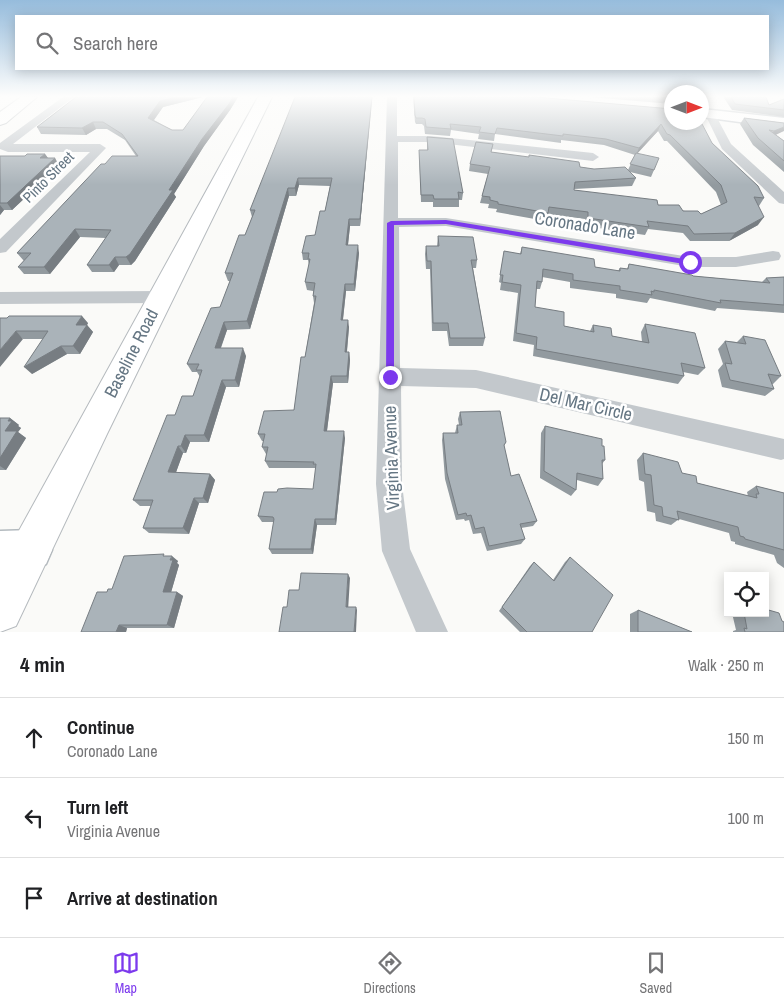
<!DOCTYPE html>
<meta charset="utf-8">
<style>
:root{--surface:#fff;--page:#f2f2f2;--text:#202124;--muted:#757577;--line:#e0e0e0;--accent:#7c3aed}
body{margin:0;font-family:"Archivo Narrow",sans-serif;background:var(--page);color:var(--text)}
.controls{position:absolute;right:15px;bottom:15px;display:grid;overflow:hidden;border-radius:0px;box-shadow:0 2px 12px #0003}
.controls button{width:45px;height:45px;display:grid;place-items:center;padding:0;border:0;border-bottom:1px solid var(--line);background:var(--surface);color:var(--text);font:25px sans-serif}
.compass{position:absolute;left:664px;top:85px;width:45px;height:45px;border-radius:50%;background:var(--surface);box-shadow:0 2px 12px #0003;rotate:90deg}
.stop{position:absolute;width:15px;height:15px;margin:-11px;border:4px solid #7c3aed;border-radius:50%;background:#fff}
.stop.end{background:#7c3aed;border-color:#fff;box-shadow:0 1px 5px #0008}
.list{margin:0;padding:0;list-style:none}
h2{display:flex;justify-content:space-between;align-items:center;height:65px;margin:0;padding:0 20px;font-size:21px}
h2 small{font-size:16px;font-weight:400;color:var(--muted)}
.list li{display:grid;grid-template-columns:32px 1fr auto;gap:15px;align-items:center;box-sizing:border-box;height:80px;padding:0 20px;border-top:1px solid var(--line)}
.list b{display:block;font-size:19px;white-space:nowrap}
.list p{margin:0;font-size:16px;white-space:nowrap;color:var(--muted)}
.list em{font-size:16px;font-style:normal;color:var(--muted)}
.icon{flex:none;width:28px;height:28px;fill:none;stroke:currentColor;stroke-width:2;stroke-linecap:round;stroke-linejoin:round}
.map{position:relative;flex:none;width:784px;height:632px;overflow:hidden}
.search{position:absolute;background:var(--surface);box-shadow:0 2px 12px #0003;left:15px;right:15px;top:15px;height:55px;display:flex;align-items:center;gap:12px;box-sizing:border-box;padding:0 18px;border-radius:0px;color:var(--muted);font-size:19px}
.sheet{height:305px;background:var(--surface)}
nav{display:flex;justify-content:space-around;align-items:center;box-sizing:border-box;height:70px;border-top:1px solid var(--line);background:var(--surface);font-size:14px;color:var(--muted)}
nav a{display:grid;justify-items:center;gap:2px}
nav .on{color:var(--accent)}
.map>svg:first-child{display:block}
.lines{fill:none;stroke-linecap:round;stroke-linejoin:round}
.secondary-casing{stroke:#b3babf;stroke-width:3}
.primary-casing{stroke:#b5babe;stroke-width:2}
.motorway-casing{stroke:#b4b9bd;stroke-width:2}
.minor{fill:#c3c8cc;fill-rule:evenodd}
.secondary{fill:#fff;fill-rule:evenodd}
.primary{fill:#fff;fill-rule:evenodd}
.motorway{fill:#fff;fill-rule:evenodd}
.wall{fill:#929a9f;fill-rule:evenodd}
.shaded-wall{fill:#777d82}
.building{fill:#aab3b9;stroke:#777d82}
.route{fill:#7c3aed}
.labels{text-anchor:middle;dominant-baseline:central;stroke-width:5;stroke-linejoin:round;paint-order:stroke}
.far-street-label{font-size:15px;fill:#657683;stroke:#fff}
.street-label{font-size:18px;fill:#657683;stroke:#fff}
</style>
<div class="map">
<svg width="784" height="632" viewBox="0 0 784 632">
<rect width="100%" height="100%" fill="#fafaf8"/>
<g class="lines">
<defs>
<path id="secondary" d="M702 109 784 118V128L702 117Z
M32 530 46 536 52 550 46 564 32 570 0 571V531Z"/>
<path id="primary" d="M258 97H272L107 434 16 626 0 632V565Z"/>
<path id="motorway" d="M21 97H37L6 123 0 125V112Z"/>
</defs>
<use href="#secondary" class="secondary-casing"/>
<use href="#primary" class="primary-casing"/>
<use href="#motorway" class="motorway-casing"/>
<path class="minor" d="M63 97H74L13 144H100L106 148 6 252 0 253V239L90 152H8L0 149V143Z
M387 97H397V136H431L593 153 599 157 593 161 431 142H398V218H446L690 257H736L773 251 779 252 781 256 779 260 773 261 736 267H690L446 226 399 227 400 368 476 370 784 439V459L781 460 476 388 401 386 402 484 410 549 448 632H416L382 551 376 484Z
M710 111 715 114 731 144 784 192V204L779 203 722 149 705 114Z
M160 291 166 293 169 297 166 301 160 303 0 304V292Z"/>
<use href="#secondary" class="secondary"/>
<use href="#primary" class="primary"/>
<use href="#motorway" class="motorway"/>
</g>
<path class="wall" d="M76 97H203L163 107 154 120 172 130H183L207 97H238L230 110 204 146 174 194 176 197 135 261 131 265H119L114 272H92L87 265 106 238 80 237 50 274H24L18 267 24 261 17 253 105 164 136 156 125 140 107 129H96L86 135 41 134 37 127Z
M372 97 360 226H350L348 245 359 253 355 291H346L343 320 349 327 347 352H349L350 360 348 383H333L327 431 345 438 336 525H317L313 554H272L269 549 274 522H262L258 516 277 492 313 489 316 470 315 468H269L265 461 267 454H266L262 447 264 441H262L258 434 294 410 305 357 314 303 313 296V291L307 290 305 282 309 265 308 260H303L302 253 315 235 325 211 330 186 299 185 296 196H289L250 329 227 330 221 348 246 356 239 387H226L209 442H190L186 453H183L176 472 210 474 215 480 208 503H199L189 534 149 533 143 528 151 506H140L133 500 175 415 193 396 200 377 197 372H192L187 364 220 307 230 281H228L225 273 245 235 252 217 250 210Z
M413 97H536L672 109 712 143 764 198 759 206 758 225 729 241H690L683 233 648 229 645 235 585 226V219L548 214 546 221 496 212 497 209 488 208 489 204 480 203 488 174 469 171 470 164 491 152 580 167 594 169 628 170 635 155 604 145 561 140V143L495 134 494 141 478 139 479 134 451 130 450 136 425 134 424 126 422 124H416L415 122ZM658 131 664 141H667L716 192 721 205 701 214 574 190V189L632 186 636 178 630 172 651 177 654 170 637 153Z
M590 97H672V104Z
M725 97H766L769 105 784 99V117L732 110 724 98Z
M744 118 784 123 776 135 784 141V172L753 145 740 124Z
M427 137 463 193 462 200H459V207H433V202H421L419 150H427Z
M45 154 48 158H55L59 166 12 210H4L0 215V156H25Z
M438 236 477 260 476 268H473L485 338 483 346H449L447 331H432L430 269H426L425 254 426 246H437Z
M522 247 595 267 618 271 620 268 627 269 629 264 693 276 762 282 766 278 784 277V313L717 308 715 311 650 298 647 303 616 298V294L570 288V282L542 277V282L540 289H536L535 307 564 326 590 331 593 325 612 336 642 342 641 332 645 324 705 368 698 375 683 372 684 376 678 384 533 356 534 345 513 341 518 293 500 290 501 283 499 282 504 251 520 254Z
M0 318 88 323 87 325 93 332 80 354H67L32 374 43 339H23Z
M743 336 781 376 773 384H772L774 389 765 396 722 387 718 370 723 364 718 349 725 341 737 342Z
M460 412 506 442 504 446 511 476 537 521 533 526 521 528 525 539 521 544 487 551 481 533 473 534 469 520 465 521 464 519 456 520 445 479 442 440 443 433H455L457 425H459L458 419Z
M0 418H10L19 425 18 426 21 428 18 432 26 438 6 470H0Z
M545 426 605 460 602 464 603 479 598 486 577 480 576 490 571 496 540 478 541 433Z
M643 453 682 473 697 483 748 496 747 492 756 486 784 493V568L777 563 774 555 735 544V542L731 541 729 533 679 519 671 525 656 521 655 513 647 511 644 482 639 480 637 460Z
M168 556 178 561 177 563 179 565 171 592H177L183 596 174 628H127L126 632H81L107 592Z
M570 557 592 632H520L499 611 530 566 534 562 553 580 565 562Z
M638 610 692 632H630V614Z
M732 613H765L782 621 784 632H733V631L736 630Z"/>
<path class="shaded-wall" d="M177 97H203L163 107 151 124 148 118 160 101Z
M233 97H238L230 110 204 146 174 194 176 197 135 261 131 265 126 257 202 139Z
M372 97 360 226V219Z
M93 122 96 129 86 135 82 128Z
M661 124 658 131 636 155 639 148Z
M784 127V131L769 138 774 131Z
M45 154 50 161 40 158Z
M55 158 59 166 12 210 7 203Z
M298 178 299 185 296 196 295 188Z
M288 188 289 196 250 329 247 321Z
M0 205 4 210 0 215Z
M764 217 758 225 729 241 735 233Z
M349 219 350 226 347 253 346 245Z
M75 229 80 237 50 274 44 267Z
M358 245 359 253 355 291 354 284Z
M115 257 119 265 114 272 109 265Z
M345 284 346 291 342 327 341 320Z
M82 316 88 323 87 325 93 332 80 354 73 346 76 325Z
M348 320 349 327 346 360 345 352Z
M224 322 227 330 218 355 215 348Z
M16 331 23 339 0 367V350Z
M61 346 67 354 32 374 24 367Z
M243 348 246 356 239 387 235 380Z
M349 352 350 360 348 383 347 376Z
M331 376 333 383 326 438 324 431Z
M222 380 226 387 209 442 204 435Z
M10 418 19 425 18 426 21 428 18 432 26 438 6 470 0 466V458L5 431 8 421Z
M344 431 345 438 336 525 335 519Z
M185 435 190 442 186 453 181 446Z
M178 446 183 453 174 478 168 472Z
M210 474 215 480 208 503 203 498Z
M194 498 199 503 189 534 183 528Z
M315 519 317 525 313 554 311 549Z
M172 556 178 561 177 563 179 565 170 596 163 592Z
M348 574 350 578 348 611 346 607Z
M177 592 183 596 174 628 167 625Z
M356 607 357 610 356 632H354Z
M119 625 127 628 126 632H116Z"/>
<path class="building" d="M76 97H177L160 101 148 118 172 130H183L207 97H233L229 104 202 139 169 190H173L130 254 126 257H115L109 265H87L111 230 75 229 44 267H18L31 253H17L101 164H105L112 156H138L122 134 103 122H93L82 128 37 127Z
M295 97H372L360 219H349L346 245H358L354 284H345L341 320H348L345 352H349L347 376H331L324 431H344L335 519H315L311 549H269L274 519 273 517 258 516 264 492H277L278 489 287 488 313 489 316 464H313L314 462 265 461 268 447H262L265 434H258L264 411 294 410 301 357H305L316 296H313L315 283 305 282 310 259H308L309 253H302L306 236 315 235 320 211H325L332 178H298L295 188H288L247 321 224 322 215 348H243L235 380H222L204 435H185L181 446H178L168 472 210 474 203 498H194L183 528H143L153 500H133L167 415H175L182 396H193L202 370H196L199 364H187L211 308 220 307 233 273H225L239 235H245L255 210H250Z
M414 97H536L672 109V122H701L712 143 758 186 764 198 754 197 764 217 735 233 694 234 688 226 647 221 649 227 588 218V212L549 207 548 213 498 204V202L490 200V197L482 196 490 167 470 164 476 142 493 144 491 152 529 157V155L579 162 580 167 594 169 625 167 636 178 575 182 574 190 657 200 658 205H679L683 211H698L701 214 727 202 721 185 670 135 667 134 661 124 639 148 606 139 563 134V136L497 128 495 134 479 132 481 127 450 124 451 129 426 127 425 119 422 118H416L415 115Z
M731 97H766L769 105 784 99V110L735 104Z
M744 118 784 123V127L774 131 769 130 784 141V161L758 138Z
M427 137 453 139 463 193 458 192 459 199H434L433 195H421L419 150H428Z
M636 153 659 158 654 170 630 164Z
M27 154H45L40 158H55L7 203H0V156H25Z
M438 236 473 237 477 260H471L485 338H450L448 323H433L431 261H427L426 246H439Z
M522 247 594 259 595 267 620 271V268L628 269 629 264 692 275 693 276 770 283 766 278 784 277V305L720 300 721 303 654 290V292L651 291 652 295 620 290V286L573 280V274L543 269 542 282 537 281 535 307 564 312V326L594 332 593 325 611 328 612 336 649 343 645 324 695 333 705 368 681 363 684 376 536 349 537 337 516 333 521 285 502 282 503 275H500L504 251 521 254Z
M9 316H82L76 325H87L73 346H61L24 367 48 331H16L0 350V318H7Z
M743 336 765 340 781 376 768 374 774 389 730 380 725 363 732 364 725 341 746 344Z
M500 411 506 442 504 445 511 476 519 474 537 521 520 524 525 539 489 546 484 527 475 529 471 515 467 516 466 513 458 515 447 473 443 433H458L457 425H462L460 412Z
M0 418H10L8 421H12L5 431H17L0 458Z
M545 426 602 439V446H604L605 460H602L603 479 577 473 576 490 544 471Z
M643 453 678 462 682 473 696 476 697 483 757 498 756 494H759L756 486 784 493V550L745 539 744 537 740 536 738 527 677 511 679 520 663 516 662 507 654 505 651 475 645 474Z
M164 554 163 556H172L170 560H173L163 592H177L167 625H119L116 632H81L97 592H107L108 589H112L124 556Z
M570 557 613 595 592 632H527L502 607 534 562 554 581Z
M301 573 348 574 346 607H356L354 632H279L283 607H287L289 590H299Z
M765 609 779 613 782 621 784 622V632H745L744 628 747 629 744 613H765Z
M638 610 692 632H638Z"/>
<linearGradient id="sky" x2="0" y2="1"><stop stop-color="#96bcdc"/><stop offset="0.52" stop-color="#fdfdfc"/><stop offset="1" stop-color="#fdfdfc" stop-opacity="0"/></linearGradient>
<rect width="784" height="185" fill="url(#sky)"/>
<path class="route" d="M446 220 690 260 694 262 690 265 446 224 394 225V377L390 381 386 380 387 223 391 221Z"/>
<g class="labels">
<g class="far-street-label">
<text transform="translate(48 177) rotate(-45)">Pinto Street</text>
</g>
<g class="street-label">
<text transform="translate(585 225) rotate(9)">Coronado Lane</text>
<text transform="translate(131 353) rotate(-63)">Baseline Road</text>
<text transform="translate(586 404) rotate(13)">Del Mar Circle</text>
<text transform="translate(391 458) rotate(-92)">Virginia Avenue</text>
</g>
</g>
</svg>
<div class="controls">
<button><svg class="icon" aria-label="locate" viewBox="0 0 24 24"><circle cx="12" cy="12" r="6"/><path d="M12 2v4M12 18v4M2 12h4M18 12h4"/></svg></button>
</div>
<svg class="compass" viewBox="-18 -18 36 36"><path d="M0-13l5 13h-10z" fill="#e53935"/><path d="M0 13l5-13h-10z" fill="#757577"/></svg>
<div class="stop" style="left:690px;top:262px"></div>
<div class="stop end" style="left:390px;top:377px"></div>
<div class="search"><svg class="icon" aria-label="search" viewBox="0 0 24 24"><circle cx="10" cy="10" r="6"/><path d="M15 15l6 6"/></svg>Search here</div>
</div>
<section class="sheet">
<h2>4 min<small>Walk · 250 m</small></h2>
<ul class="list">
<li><svg class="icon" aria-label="ahead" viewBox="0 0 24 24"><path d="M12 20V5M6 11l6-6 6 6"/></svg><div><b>Continue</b><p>Coronado Lane</p></div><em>150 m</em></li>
<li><svg class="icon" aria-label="left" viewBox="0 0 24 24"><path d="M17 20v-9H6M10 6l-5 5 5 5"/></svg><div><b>Turn left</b><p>Virginia Avenue</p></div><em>100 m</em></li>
<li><svg class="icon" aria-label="arrive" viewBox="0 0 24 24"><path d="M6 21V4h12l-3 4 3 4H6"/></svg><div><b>Arrive at destination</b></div></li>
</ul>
</section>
<nav>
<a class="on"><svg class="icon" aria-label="map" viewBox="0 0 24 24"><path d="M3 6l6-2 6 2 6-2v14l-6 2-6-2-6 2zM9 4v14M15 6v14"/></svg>Map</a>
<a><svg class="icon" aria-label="directions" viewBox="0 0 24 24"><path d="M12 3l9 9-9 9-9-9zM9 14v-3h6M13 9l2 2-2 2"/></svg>Directions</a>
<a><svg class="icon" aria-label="saved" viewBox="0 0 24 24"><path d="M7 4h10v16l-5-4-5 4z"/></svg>Saved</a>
</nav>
